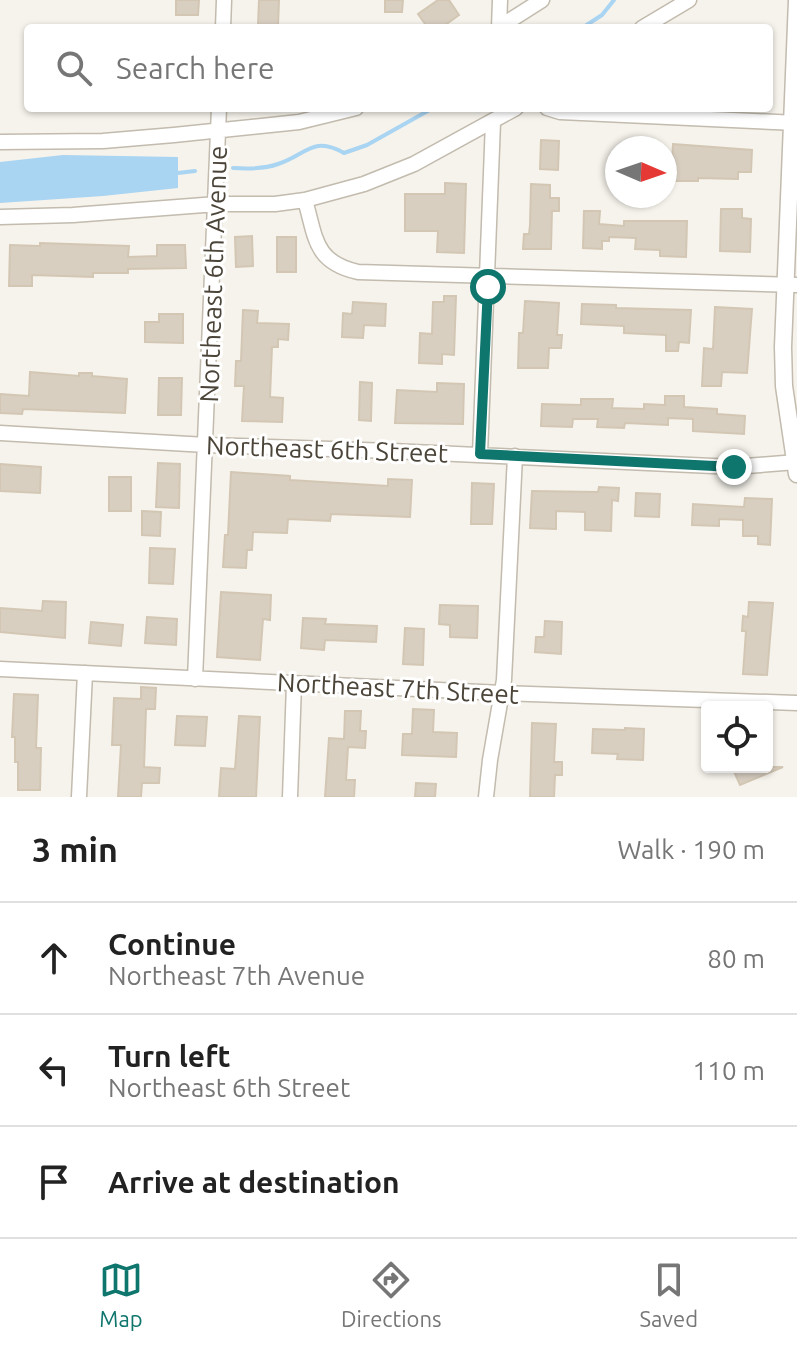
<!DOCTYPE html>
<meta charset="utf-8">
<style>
:root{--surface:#fff;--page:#f6f6f6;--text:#222;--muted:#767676;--line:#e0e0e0;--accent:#0f766e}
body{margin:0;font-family:Ubuntu,sans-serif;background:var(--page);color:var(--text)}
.controls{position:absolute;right:24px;bottom:24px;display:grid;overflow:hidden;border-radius:8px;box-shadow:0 2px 6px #0004}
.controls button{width:72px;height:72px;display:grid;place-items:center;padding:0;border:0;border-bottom:2px solid var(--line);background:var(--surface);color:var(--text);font:40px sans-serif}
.compass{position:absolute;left:605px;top:136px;width:72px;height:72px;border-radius:50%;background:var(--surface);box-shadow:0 2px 6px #0004;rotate:92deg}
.stop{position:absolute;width:24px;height:24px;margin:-18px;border:6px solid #0f766e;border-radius:50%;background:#fff}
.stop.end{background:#0f766e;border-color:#fff;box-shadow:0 2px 8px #0008}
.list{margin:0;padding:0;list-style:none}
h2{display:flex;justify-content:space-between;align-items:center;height:104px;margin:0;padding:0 32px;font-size:34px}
h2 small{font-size:26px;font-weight:400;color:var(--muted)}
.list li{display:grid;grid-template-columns:52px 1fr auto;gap:24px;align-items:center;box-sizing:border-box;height:112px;padding:0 32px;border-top:2px solid var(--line)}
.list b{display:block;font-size:30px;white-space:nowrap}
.list p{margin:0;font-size:26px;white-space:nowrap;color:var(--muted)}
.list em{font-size:26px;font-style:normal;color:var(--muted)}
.icon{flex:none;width:44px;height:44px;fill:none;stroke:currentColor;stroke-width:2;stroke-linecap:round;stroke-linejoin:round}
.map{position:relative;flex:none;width:797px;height:797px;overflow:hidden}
.search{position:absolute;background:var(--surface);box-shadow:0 2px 6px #0004;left:24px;right:24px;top:24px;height:88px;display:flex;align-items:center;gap:20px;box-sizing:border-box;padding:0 28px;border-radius:8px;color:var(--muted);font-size:30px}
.sheet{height:440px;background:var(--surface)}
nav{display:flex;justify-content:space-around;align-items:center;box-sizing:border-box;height:112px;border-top:2px solid var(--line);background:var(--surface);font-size:22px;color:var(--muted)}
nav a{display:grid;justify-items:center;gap:4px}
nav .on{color:var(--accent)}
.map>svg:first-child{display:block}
.water{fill:#a9d4f2}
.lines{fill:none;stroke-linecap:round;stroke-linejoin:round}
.stream{stroke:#a9d4f2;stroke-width:4}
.building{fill:#d8cfc1;stroke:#d3c7b4;stroke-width:2}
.minor-casing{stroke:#c2bbae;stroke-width:17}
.tertiary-casing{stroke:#c2bbae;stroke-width:19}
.minor{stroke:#fff;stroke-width:14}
.tertiary{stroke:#fff;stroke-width:16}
.route{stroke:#0f766e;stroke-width:10}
.labels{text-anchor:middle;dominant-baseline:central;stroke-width:6;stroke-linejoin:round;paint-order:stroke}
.street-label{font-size:26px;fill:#4b4439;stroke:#fff}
</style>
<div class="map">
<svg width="797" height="797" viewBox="0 0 797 797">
<rect width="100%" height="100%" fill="#f6f3ec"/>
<path class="water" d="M63 155 178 157V188L103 196 0 203V162Z"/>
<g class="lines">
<path class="stream" d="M582 28 602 15 614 0
M233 168C248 169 264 169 278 164 306 155 313 135 344 153L367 145 433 108
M178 173 195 171"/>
</g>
<path class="building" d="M176 0H199L198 15H176Z
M259 0H279L278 26H258Z
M385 0H403L402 12H385Z
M438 0H449L459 15 441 28H428L418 14Z
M541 140 559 141 558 170 540 169Z
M673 144 752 150 751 172H738V179L698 178V181H671Z
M445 183 466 184 464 253 437 252 438 231H405V194H445Z
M531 184 550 185V198H559V211H552L551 249H523L524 234H529L530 225Z
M721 209H742V218L751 219 750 252 720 251Z
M584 211H600L599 224 624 226V221H687L686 257 660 256V250L635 249 636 238 609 237V241H602V249L583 248Z
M252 236 253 266 236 267 235 237Z
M277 237H296V272H277Z
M40 243 129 246 128 257 157 256V245H185L186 268 128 269V273H93V277L32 275V286H9L10 245 40 246Z
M444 296H456L454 355 442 354V364L419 363 420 333 432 334 433 302H444Z
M525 301 559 303 557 335H562L561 348H549L548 368H518L519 333H523Z
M353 302 386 304 385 326 364 325 363 338 342 337 343 313 352 314Z
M582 304 616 305V308L691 310 689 343 679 342 678 351H666V335L624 333V326L581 324Z
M715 307 752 309 747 373 722 372 721 386H702L704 348 713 349Z
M243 310 258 311 257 323 289 324 288 340 278 339V347H272L270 397 283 398 282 422 242 421 244 386H235L236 361H241Z
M159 314H183V343L145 342V322H159Z
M30 372 79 376V373H92V376L127 379 125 413 23 409 22 414 0 413V394L29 396Z
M159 378H182L181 415H158Z
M360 382 372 383 371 421 359 420Z
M437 383 464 384 463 424 395 423 397 390 437 392Z
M665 396H684V407L717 409V414L745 416 744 434 693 431V419L668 418V425L625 423 624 428 597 427 598 419H573L572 427 541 426 542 404 581 405V399H613L612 408 644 409V404L665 405Z
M158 463 180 464 179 508 156 507Z
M0 464 41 467 40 493 0 491Z
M231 472 290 476V480L388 486V479L412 480 410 517 331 514 330 521 288 519 287 533 253 532 252 550H247L246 568 223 567 225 535H228Z
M109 477H131V511H109Z
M472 483 494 484 492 524H471Z
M599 487 619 488 618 501 612 500 611 531 585 530V512L556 511V529L530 528 532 491 598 492Z
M636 493 660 494 659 517 635 516Z
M745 498 772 499 770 545 758 544V536H743V520L719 519V526L692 525 693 504 744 507Z
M142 511 161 512 160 536 142 535Z
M150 548 175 549 173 584 149 583Z
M221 592 271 595 270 620 263 619 260 660 217 657Z
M43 601 66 602 65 638 0 632V608L42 611Z
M749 602 773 603 767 675 743 674 746 631H742L743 616 748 617Z
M440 605 478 606 477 638 450 637V625L439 624Z
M147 617 177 619 176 645 145 643Z
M303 618 326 619 325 624 377 626 376 642 325 640 324 650 301 648Z
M545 621 562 622 561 654 535 652 536 637H544Z
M91 622 123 625 121 646 89 643Z
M405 628 424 629 423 665 403 664Z
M141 687 156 688 155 709H146L144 767 160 768 159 783H142L141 797H118L121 745H112L114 698 141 699Z
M14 694 38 695 36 748H41L40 790H18V762H15V737H12Z
M413 709 434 710 433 732 457 733 456 757 402 755 403 734H412Z
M345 711H361L360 731H366L365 748 348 747 346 780H355L354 797H325L329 738 344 739Z
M177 716 207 717 205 746 175 745Z
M239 716 260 717 256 797H219L221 768 235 769Z
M532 723 556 724 554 762H562V775H555L554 797H530Z
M625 728 644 729 643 760 617 759 618 754 592 753 593 729 625 730Z
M732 767H783L740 785Z
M416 783 436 784 435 797H415Z"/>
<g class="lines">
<defs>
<path id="minor" d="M223 28 224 0
M498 28 542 0
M499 28 500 0
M642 28 689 0
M547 108 560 112 797 123
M0 142 103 141 174 135 299 122 356 108
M305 200C316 238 314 262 358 272L797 285
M0 217 73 215 217 204H275L305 200 364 184 414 164 516 108
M0 433 206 445 392 451 734 467 797 462
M480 454 493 122
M0 669 502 693 797 703
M195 679 219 108
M79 797 85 673
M290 797 294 684
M486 797 490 760 504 680 515 456"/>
<path id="tertiary" d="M797 0 783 347 784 386 797 474"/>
</defs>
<use href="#minor" class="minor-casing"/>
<use href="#tertiary" class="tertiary-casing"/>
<use href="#minor" class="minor"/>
<use href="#tertiary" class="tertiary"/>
</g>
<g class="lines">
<path class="route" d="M488 287 480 454 734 467"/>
</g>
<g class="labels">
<g class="street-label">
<text transform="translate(213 274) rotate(-88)">Northeast 6th Avenue</text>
<text transform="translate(327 449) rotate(2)">Northeast 6th Street</text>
<text transform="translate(398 688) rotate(3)">Northeast 7th Street</text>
</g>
</g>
</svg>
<div class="controls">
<button><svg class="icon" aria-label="locate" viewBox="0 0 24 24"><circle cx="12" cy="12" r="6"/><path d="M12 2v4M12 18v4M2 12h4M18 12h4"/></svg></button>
</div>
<svg class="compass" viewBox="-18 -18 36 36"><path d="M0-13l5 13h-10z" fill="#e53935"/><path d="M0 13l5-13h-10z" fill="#767676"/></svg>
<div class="stop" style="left:488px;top:287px"></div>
<div class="stop end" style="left:734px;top:467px"></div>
<div class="search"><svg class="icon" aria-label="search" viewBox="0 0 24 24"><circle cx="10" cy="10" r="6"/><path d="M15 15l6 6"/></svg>Search here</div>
</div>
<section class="sheet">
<h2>3 min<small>Walk · 190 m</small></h2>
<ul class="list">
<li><svg class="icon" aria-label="ahead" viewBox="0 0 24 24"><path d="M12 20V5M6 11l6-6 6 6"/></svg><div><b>Continue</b><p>Northeast 7th Avenue</p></div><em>80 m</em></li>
<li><svg class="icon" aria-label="left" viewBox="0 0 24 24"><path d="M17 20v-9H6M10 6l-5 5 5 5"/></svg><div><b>Turn left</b><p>Northeast 6th Street</p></div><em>110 m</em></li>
<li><svg class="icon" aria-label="arrive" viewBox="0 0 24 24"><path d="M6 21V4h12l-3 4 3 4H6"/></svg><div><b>Arrive at destination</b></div></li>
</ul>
</section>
<nav>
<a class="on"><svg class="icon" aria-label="map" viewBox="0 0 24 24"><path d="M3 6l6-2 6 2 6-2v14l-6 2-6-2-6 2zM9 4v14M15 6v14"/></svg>Map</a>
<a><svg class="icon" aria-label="directions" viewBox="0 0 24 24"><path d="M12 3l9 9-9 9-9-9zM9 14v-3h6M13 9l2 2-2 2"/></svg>Directions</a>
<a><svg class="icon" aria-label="saved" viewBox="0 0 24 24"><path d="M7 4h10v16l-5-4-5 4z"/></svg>Saved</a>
</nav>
